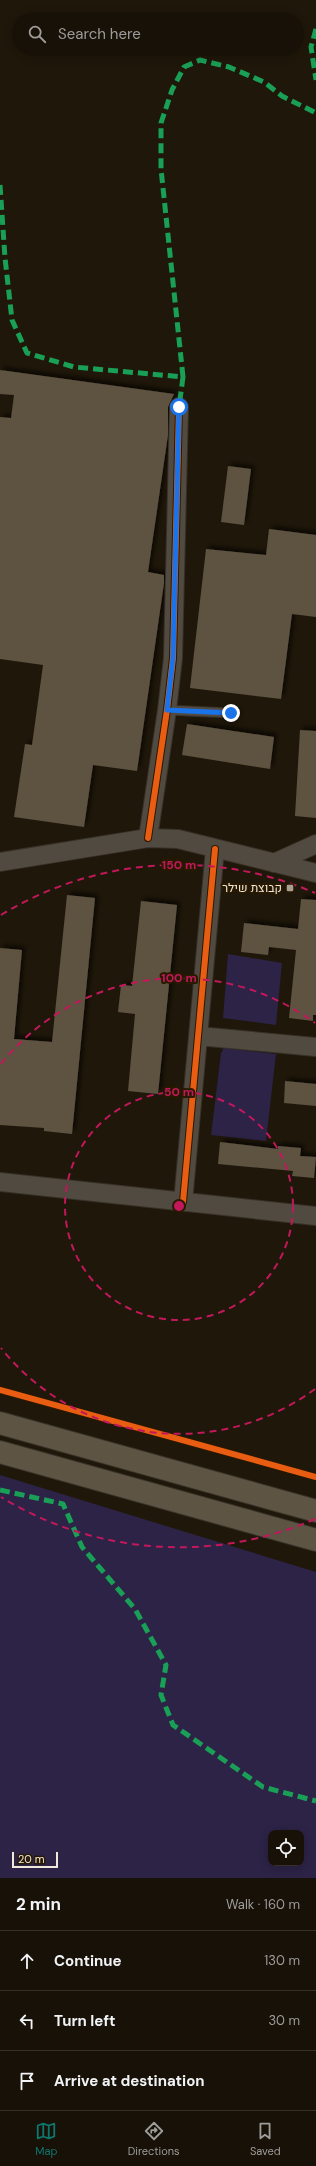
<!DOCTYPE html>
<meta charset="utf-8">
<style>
:root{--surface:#171107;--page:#241f15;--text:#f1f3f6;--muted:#9e9d9b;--line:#363128;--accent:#0f766e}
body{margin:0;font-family:"DM Sans",Heebo,sans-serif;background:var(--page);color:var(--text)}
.controls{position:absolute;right:12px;bottom:12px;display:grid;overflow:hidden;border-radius:8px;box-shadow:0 2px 10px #0003}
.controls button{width:36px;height:36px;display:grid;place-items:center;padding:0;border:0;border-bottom:1px solid var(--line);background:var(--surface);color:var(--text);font:20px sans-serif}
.scale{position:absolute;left:12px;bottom:10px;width:46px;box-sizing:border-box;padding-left:4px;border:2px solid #f2e8d8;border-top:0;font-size:11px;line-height:14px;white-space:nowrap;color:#f2e8d8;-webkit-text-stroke:3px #281900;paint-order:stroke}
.stop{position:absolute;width:12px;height:12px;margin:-9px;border:3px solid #1a73e8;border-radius:50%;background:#fff}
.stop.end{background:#1a73e8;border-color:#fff;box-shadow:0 1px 4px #0008}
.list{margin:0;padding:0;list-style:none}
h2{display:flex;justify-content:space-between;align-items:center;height:52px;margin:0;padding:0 16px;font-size:17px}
h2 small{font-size:13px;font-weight:400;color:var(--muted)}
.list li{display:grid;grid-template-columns:26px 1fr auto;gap:12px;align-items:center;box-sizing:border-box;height:60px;padding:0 16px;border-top:1px solid var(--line)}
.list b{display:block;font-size:15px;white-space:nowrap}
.list em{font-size:13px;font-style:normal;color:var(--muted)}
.icon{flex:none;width:22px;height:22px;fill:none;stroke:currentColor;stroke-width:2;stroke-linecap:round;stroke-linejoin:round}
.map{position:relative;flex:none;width:316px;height:1878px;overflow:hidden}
.search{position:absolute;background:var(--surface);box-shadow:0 2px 10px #0003;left:12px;right:12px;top:12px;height:44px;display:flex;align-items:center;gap:10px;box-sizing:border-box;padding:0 14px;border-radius:22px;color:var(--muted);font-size:15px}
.sheet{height:232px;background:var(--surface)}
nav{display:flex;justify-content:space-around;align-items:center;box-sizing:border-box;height:56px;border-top:1px solid var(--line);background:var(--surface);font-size:11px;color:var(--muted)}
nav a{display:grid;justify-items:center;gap:2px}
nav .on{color:var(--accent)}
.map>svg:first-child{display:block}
.green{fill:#2c2346;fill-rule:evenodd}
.building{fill:#5d5241;filter:url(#shadow)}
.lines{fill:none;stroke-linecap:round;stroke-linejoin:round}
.service-casing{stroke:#383128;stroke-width:11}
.minor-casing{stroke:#383128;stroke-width:20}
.primary-casing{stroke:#383128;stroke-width:24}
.service{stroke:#504a40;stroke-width:9}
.minor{stroke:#504a40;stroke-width:18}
.primary{stroke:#5d5444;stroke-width:22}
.quiet{stroke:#1a9f57;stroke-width:5;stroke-dasharray:10 5;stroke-linecap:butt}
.cycleway-casing{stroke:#281900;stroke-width:8}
.cycleway{stroke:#e95d12;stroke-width:6}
.route{stroke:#1a73e8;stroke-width:5}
.ring{fill:none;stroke:#c2185b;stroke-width:2;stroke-dasharray:7 5}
.poi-dot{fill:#a89f90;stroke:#281900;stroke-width:1.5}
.labels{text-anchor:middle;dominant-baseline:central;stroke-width:4;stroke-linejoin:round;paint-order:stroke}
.poi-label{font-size:12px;fill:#f2e8d8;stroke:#281900;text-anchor:end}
.centre{fill:#c2185b;stroke:#281900;stroke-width:2}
.ring-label{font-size:12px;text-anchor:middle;font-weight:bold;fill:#c2185b;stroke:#281900;stroke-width:4;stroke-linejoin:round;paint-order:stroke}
</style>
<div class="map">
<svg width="316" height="1878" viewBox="0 0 316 1878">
<defs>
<filter id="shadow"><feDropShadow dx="3.5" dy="-3.5" stdDeviation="2" flood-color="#0009"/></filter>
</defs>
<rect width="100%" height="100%" fill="#1f1709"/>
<path class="green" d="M228 954 282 963 276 1025 223 1018Z
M224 1048 276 1054 266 1141 211 1135 221 1053Z
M0 1475 316 1572V1878H0ZM271 1833H301V1863H271Z"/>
<path class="building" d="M0 370 174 394 168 407V435L148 572 164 575V583L137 771 93 765 84 827 14 817 25 744 32 745 43 665 0 659V417L11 418 14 395 0 394Z
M228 466 251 469 244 525 221 522Z
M269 529 316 535V617L292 614 281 699 190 688 206 549 266 555Z
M187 724 274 737 270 769 182 755Z
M300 730 316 731V818L295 816Z
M67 895 95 898 72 1134 44 1131V1128L0 1125V948L22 950 14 1039 52 1042Z
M301 899 316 900V1015H313V1021L289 1018 296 950 269 947 268 955 241 952 244 923 298 929Z
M141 901 177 905 158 1094 128 1091 135 1014 118 1012 121 985 132 986Z
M285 1081 316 1084V1106L284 1103Z
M220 1142 278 1149V1146L301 1148 300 1156 316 1157 314 1178 292 1176 293 1171 218 1164Z"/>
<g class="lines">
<defs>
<path id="service" d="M167 710 231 713"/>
<path id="minor" d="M148 838 167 710 173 658 179 407
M0 862 148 838 178 839 316 873
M274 863 316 844
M198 1036 316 1047
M0 1182 316 1216
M183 1202 215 849"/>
<path id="primary" d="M0 1423 316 1511
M0 1452 316 1540"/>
</defs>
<use href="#service" class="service-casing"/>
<use href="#minor" class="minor-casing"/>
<use href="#primary" class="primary-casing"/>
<use href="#service" class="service"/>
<use href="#minor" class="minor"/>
<use href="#primary" class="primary"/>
<path class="quiet" d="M316 29 311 47 316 80
M0 185 5 258 12 320 27 353 74 367 183 377 179 407
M183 377 161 169V123L172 90 184 67 200 60 229 67 264 82 282 96 316 113
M0 1490 63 1504 82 1547 135 1609 166 1665 161 1695 173 1725 263 1787 316 1801"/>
<defs>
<path id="cycleway" d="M148 838 167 710 173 658 179 407
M183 1202 215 849
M0 1390 316 1477"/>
</defs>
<use href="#cycleway" class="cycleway-casing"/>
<use href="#cycleway" class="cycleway"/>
</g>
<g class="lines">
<path class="route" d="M179 407 173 658 167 710 231 713"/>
</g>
<g class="ring">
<circle cx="179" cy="1206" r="114"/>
<path d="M315 1389A228 228 0 0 1 1 1348M1 1064A228 228 0 0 1 315 1023"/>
<path d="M315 1519A341 341 0 0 1 1 1497M1 915A341 341 0 0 1 315 893"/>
</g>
<rect class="poi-dot" x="286" y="884" width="8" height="8" rx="2"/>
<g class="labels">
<g class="poi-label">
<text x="282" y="888">קבוצת שילר</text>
</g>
</g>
<circle cx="179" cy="1206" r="6" class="centre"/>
<g class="ring-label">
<text x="179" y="869">150 m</text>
<text x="179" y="982">100 m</text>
<text x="179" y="1096">50 m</text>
</g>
</svg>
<div class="controls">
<button><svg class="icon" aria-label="locate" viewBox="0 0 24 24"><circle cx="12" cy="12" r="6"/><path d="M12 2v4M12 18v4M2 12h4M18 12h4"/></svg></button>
</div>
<div class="scale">20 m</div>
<div class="stop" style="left:179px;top:407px"></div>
<div class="stop end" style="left:231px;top:713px"></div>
<div class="search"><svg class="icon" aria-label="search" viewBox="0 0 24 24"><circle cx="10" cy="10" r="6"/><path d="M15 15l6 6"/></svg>Search here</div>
</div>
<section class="sheet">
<h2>2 min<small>Walk · 160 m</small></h2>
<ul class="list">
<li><svg class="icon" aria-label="ahead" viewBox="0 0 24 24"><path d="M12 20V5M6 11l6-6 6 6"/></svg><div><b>Continue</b></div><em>130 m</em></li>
<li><svg class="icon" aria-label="left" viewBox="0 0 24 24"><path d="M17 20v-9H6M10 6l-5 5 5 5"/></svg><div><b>Turn left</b></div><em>30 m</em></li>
<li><svg class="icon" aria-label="arrive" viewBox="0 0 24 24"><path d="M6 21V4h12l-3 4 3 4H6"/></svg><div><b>Arrive at destination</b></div></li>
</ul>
</section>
<nav>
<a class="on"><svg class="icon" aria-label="map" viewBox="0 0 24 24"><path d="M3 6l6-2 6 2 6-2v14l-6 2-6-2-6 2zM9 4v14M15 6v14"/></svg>Map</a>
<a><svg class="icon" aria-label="directions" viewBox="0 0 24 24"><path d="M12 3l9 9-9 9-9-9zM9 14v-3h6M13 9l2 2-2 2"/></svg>Directions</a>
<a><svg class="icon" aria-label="saved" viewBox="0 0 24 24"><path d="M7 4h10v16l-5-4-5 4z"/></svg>Saved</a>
</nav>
